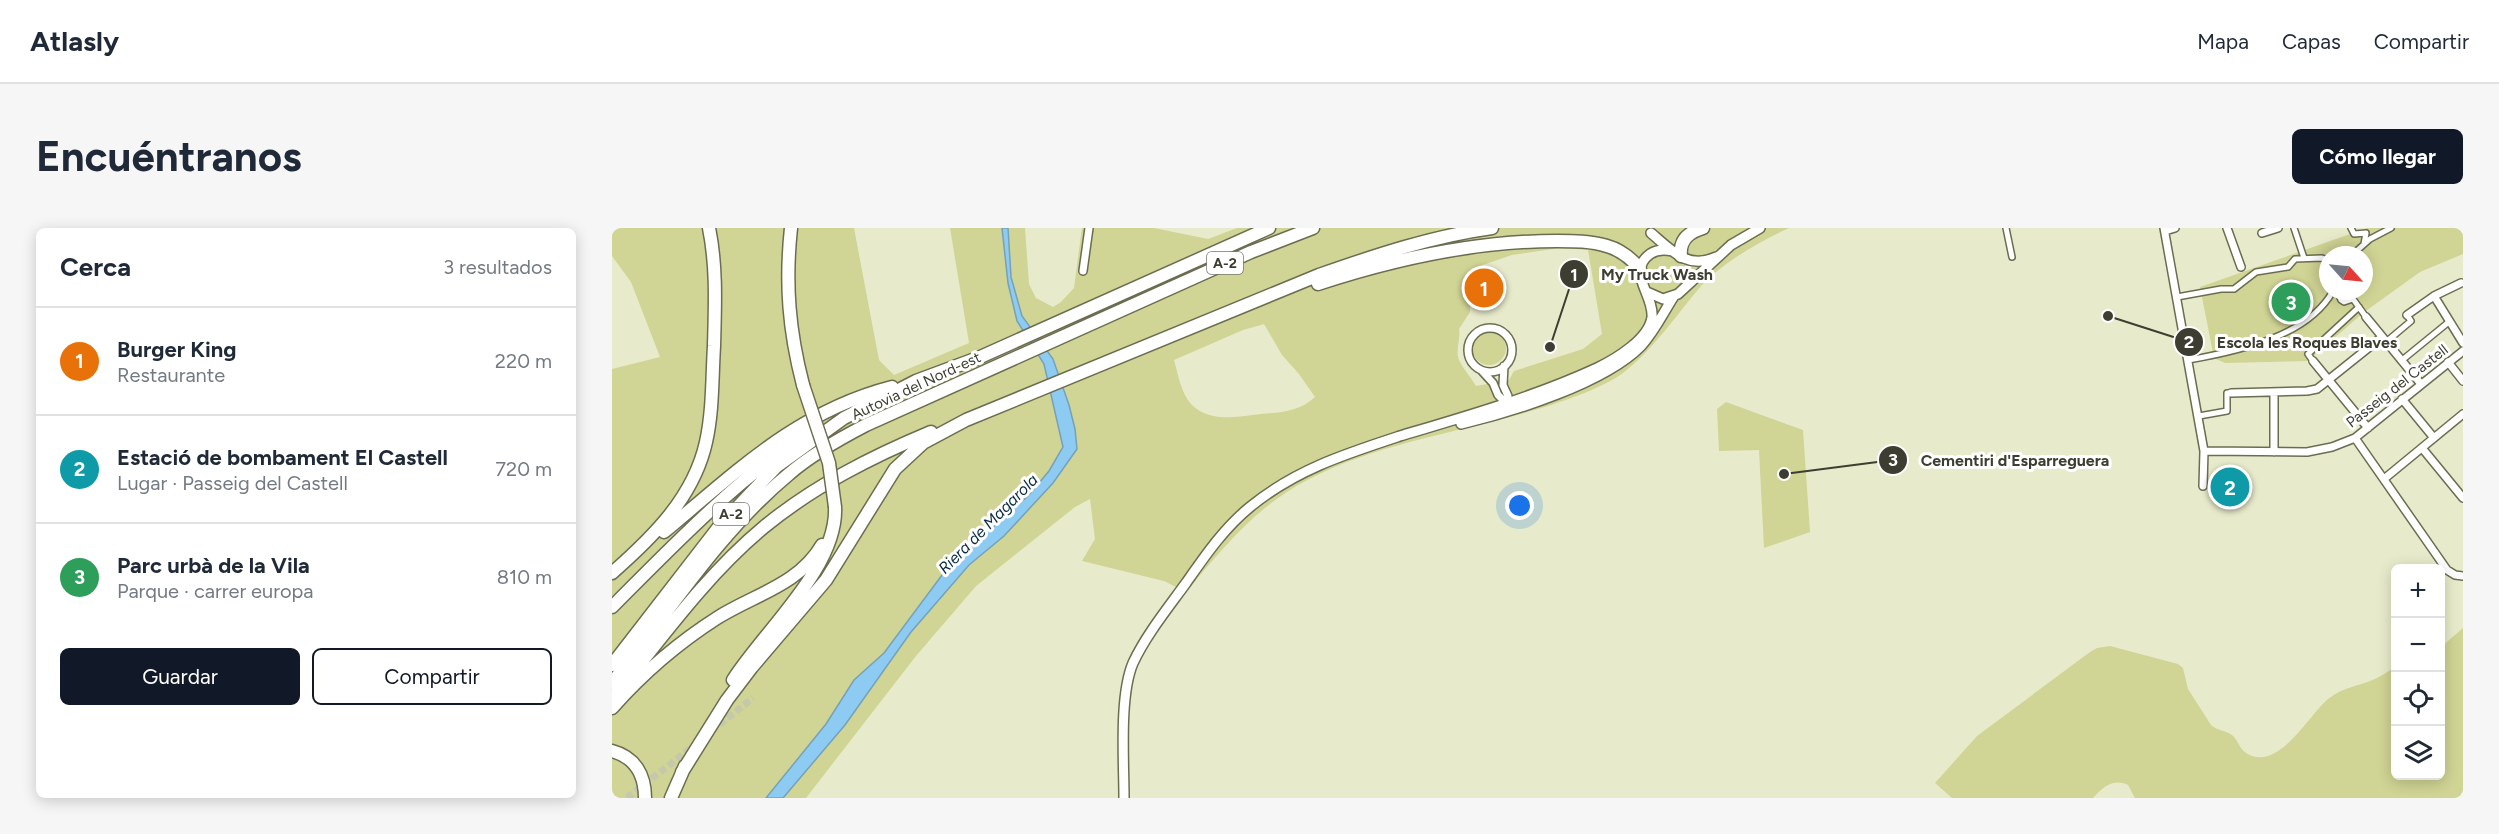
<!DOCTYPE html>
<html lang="es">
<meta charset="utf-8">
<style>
:root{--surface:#fff;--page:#f6f6f7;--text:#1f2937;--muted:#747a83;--line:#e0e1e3;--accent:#111827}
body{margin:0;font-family:Figtree,sans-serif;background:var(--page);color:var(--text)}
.controls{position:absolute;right:18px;bottom:18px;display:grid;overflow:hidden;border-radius:9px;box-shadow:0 3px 15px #0003}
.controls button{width:54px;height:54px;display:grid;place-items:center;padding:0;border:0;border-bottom:2px solid var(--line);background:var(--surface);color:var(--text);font:30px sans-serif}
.compass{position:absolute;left:1707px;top:18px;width:54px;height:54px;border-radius:50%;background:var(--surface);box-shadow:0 3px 15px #0003;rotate:117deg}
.you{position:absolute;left:908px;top:278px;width:21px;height:21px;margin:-15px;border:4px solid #fff;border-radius:50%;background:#1a73e8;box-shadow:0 0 0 9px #1a73e833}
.badge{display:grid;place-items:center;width:39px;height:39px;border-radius:50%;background:var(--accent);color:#fff;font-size:20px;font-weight:700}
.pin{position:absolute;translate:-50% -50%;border:3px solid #fff;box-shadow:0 2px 6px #0006}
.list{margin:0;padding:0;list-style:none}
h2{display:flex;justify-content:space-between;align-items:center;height:78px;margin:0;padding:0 24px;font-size:26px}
h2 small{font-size:20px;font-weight:400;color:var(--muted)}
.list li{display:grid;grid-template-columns:39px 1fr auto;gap:18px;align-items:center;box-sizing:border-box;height:108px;padding:0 24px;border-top:2px solid var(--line)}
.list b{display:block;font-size:22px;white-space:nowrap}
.list p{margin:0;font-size:20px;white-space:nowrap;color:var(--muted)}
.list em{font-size:20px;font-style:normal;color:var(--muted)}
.actions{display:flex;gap:12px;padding:18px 24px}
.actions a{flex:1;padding:14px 0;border:2px solid var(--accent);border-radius:9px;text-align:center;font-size:21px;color:var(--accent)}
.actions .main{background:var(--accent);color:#fff}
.icon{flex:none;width:33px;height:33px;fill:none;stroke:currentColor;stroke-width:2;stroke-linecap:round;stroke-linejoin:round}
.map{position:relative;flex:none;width:1851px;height:570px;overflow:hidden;border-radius:9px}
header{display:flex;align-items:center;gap:36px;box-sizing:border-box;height:84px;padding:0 30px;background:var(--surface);border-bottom:2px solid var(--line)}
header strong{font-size:28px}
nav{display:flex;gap:33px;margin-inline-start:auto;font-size:21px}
.intro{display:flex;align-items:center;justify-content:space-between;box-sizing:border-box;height:144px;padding:0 36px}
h1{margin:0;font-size:42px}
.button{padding:15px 27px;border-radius:9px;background:var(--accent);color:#fff;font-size:21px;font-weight:700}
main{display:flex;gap:36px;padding:0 36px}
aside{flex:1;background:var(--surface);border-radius:9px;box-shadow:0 3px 15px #0003}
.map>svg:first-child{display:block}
.green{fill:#d0d494;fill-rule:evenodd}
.water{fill:#8dcbf3;stroke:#75a1b9;stroke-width:1.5}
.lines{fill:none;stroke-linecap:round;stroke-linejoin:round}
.minor-tunnel{stroke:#c6c8ac;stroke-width:7;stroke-dasharray:7 3.5;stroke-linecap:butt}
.pedestrian-casing{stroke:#6b6d51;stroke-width:8}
.minor-casing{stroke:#6b6d51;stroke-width:10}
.secondary-casing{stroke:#6b6d51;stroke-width:12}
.motorway-casing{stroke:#6b6d51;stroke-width:15}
.pedestrian{stroke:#fff;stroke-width:5}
.minor{stroke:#fff;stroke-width:7}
.secondary{stroke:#fff;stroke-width:9}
.motorway{stroke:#fff;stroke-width:12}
.motorway-bridge-casing{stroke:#6b6d51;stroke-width:15;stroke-linecap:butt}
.motorway-bridge{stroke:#fff;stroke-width:12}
.labels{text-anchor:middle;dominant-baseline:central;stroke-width:6;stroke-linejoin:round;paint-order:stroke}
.shield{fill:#fff;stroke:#77786f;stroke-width:1.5}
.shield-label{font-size:14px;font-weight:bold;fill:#3d3e31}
.street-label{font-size:15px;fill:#3d3e31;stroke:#fff}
.water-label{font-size:16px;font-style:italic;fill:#072c40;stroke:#fff}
.leader{fill:none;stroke:#3d3e31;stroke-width:2}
.callout-dot{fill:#3d3e31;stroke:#fff;stroke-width:2}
.mark-label{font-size:18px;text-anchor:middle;font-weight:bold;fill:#fff}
.callout-label{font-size:16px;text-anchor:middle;font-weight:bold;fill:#3d3e31;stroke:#fff;stroke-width:6;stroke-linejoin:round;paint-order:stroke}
</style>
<header>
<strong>Atlasly</strong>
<nav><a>Mapa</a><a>Capas</a><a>Compartir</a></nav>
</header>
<div class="intro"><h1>Encuéntranos</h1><a class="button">Cómo llegar</a></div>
<main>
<aside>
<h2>Cerca<small>3 resultados</small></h2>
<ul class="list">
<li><span class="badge" style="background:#e8710a">1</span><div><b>Burger King</b><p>Restaurante</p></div><em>220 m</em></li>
<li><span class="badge" style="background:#0f9aa8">2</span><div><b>Estació de bombament El Castell</b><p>Lugar · Passeig del Castell</p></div><em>720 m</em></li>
<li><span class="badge" style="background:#2e9e5b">3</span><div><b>Parc urbà de la Vila</b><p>Parque · carrer europa</p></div><em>810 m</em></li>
</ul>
<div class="actions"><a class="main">Guardar</a><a>Compartir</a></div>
</aside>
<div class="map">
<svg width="1851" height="570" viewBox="0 0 1851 570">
<rect width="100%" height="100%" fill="#e8ebcb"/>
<path class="green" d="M0 0H242L267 132 282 147 357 115 338 0H390L396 55 405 93 432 136 451 219 437 243 416 268 336 339 272 425 242 452 214 496 154 570H0V141L48 129 19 54 0 28Z
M396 0H413L417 56 424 70 441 79 449 74 462 60 470 0H542L596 11 625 0H1177C1148 13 1112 34 1090 57 1065 86 1042 121 1011 145 980 168 904 188 866 197 797 214 720 230 662 273 628 298 601 332 574 364L552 353 470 333 483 311 478 271 463 279 364 358 304 428 194 570H171L233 497 299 404 357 337 392 308 441 255 465 221 463 201 457 177 441 131 410 88 399 49ZM948 20 976 22 990 106 971 121 902 143 897 152 864 158C859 149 851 141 847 132 843 122 849 111 847 101L858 84 859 41 900 27ZM652 96 670 127 687 146 703 169C685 186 664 184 641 187 620 190 595 193 579 176 569 165 566 146 562 132L631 102Z
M1755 0H1851V26L1808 44 1751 85 1696 133 1613 135 1602 130 1588 59ZM1716 27H1752V63H1716Z
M860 120a17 17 0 1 1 34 0a17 17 0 1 1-34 0Z
M1114 174 1191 202 1198 304 1152 320 1147 222 1107 223 1105 181Z
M1851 400V570H1523L1516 557C1501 550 1491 559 1481 570H1340L1323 555 1365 508 1478 424 1485 420 1498 418 1566 436 1571 440 1576 461 1599 497C1606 503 1613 502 1620 507 1626 512 1627 520 1634 525 1666 545 1696 488 1716 471 1732 458 1750 458 1767 449 1773 446 1777 442 1783 440L1784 548H1828L1829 419Z"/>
<path class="water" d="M390 0H396L399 49 410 88 441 131 457 177 463 201 465 221 441 255 392 308 357 337 299 404 233 497 171 570H154L214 496 242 452 272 425 336 339 416 268 437 243 451 219 432 136 405 93 396 55Z"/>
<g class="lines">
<path class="minor-tunnel" d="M99 503 141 470
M15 570 84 516"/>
<defs>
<path id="pedestrian" d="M1394 0 1400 29
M1682 0 1692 30
M1739 0 1742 6 1754 5 1752 16
M1740 27 1758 11 1779 0
M1725 63 1729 72 1732 74 1741 71 1754 89
M1565 69 1609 61H1622L1644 44 1676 39 1683 31 1710 30 1716 32
M1774 114 1799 93 1795 87
M1577 132C1624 123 1695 110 1721 63
M1701 133 1696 126 1747 79
M1789 133 1838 93
M1587 188 1615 183V165H1619"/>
<path id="minor" d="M1552 0 1592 223
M1615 0 1629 39
M1553 3 1563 0
M1650 5 1666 0
M471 43 477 0
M1822 68 1851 115
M1795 87 1822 68 1849 55
M1754 89 1809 156
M856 122a22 22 0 1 1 44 0a22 22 0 1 1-44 0Z
M1701 133 1756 200
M1836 134 1851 153
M892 138 891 157 896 168 893 178
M870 143 881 155 886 167 895 176
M1662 164V224
M1619 165 1695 163 1705 161 1770 109
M1790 171 1822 210
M1743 210 1835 342 1843 347 1851 348
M1810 220 1851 270
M1772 251 1851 186
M1591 258 1592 223 1695 224 1720 219 1743 210 1851 123"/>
<path id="secondary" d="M1039 5C1060 23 1076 42 1104 29
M1035 64 1051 71 1066 66 1119 17 1148 0
M849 196C900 184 993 155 1029 118 1043 103 1051 85 1062 68
M512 570C512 533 507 468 521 435 534 407 556 380 574 355 593 328 612 300 638 279 683 242 733 226 788 208 855 188 922 169 985 140 1004 131 1037 111 1040 89 1042 67 1014 44 1038 26 1044 22 1052 21 1060 23"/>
<path id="motorway" d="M179 0C173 56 177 103 191 157
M1069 28C1067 12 1077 4 1091 0
M706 56C782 31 864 13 945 13 962 13 979 13 995 18 1009 22 1019 30 1028 41
M52 304C124 244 186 183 280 159
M0 345C41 309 82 269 94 214 101 183 100 150 102 118 103 79 105 39 97 0
M0 379C62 317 128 247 203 201
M0 437 106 300 136 268 164 239 232 190 304 153 366 130 657 0
M121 452C152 403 226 339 223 279
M0 455C56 385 108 303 177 246 200 226 227 211 254 197L639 24 701 0
M0 471C48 412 93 348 152 299 202 258 259 229 319 204
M0 480C31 445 66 415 105 390 141 367 187 357 210 317
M0 523C23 529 33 547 33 570
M70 544 115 472 140 439 214 352 283 241 311 215 354 192 707 47C764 27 821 8 880 0
M59 570 73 538"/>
</defs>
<use href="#pedestrian" class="pedestrian-casing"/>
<use href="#minor" class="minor-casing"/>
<use href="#secondary" class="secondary-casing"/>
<use href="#motorway" class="motorway-casing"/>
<use href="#pedestrian" class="pedestrian"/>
<use href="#minor" class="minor"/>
<use href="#secondary" class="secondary"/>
<use href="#motorway" class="motorway"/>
<defs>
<path id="motorway-bridge" d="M191 157 217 235 223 279"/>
</defs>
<use href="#motorway-bridge" class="motorway-bridge-casing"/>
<use href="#motorway-bridge" class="motorway-bridge"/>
</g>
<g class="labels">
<g class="shield">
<rect x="595" y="24" width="36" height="22" rx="4.5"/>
<rect x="101" y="275" width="36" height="22" rx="4.5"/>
</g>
<g class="shield-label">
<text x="613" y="35">A-2</text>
<text x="119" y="286">A-2</text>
</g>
<g class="street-label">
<text transform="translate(304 158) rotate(-25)">Autovia del Nord-est</text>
<text transform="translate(1785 158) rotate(-38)">Passeig del Castell</text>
</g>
<g class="water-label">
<text transform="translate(376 296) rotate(-45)">Riera de Magarola</text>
</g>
</g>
<path class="leader" d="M938 119L962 46M1496 88L1577 114M1172 246L1281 232"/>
<g class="callout-dot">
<circle cx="938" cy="119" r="6"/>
<circle cx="1496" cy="88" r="6"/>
<circle cx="1172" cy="246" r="6"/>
<circle cx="962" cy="46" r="15"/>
<circle cx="1577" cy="114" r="15"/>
<circle cx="1281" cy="232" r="15"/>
</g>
<g class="mark-label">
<text x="962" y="53">1</text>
<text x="1577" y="120">2</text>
<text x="1281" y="238">3</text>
</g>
<g class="callout-label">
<text x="1045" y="52">My Truck Wash</text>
<text x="1695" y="120">Escola les Roques Blaves</text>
<text x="1403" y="238">Cementiri d'Esparreguera</text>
</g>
</svg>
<div class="controls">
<button>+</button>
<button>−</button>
<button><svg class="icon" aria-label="locate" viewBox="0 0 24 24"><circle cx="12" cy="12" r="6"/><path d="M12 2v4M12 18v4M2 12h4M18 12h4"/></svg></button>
<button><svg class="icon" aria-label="layers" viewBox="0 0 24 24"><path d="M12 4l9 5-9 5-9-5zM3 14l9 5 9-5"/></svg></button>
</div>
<svg class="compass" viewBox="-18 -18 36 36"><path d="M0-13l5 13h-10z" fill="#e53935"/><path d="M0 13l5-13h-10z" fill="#747a83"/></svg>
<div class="you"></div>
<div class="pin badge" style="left:872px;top:60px;background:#e8710a">1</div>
<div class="pin badge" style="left:1618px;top:259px;background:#0f9aa8">2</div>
<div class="pin badge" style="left:1679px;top:74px;background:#2e9e5b">3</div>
</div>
</main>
